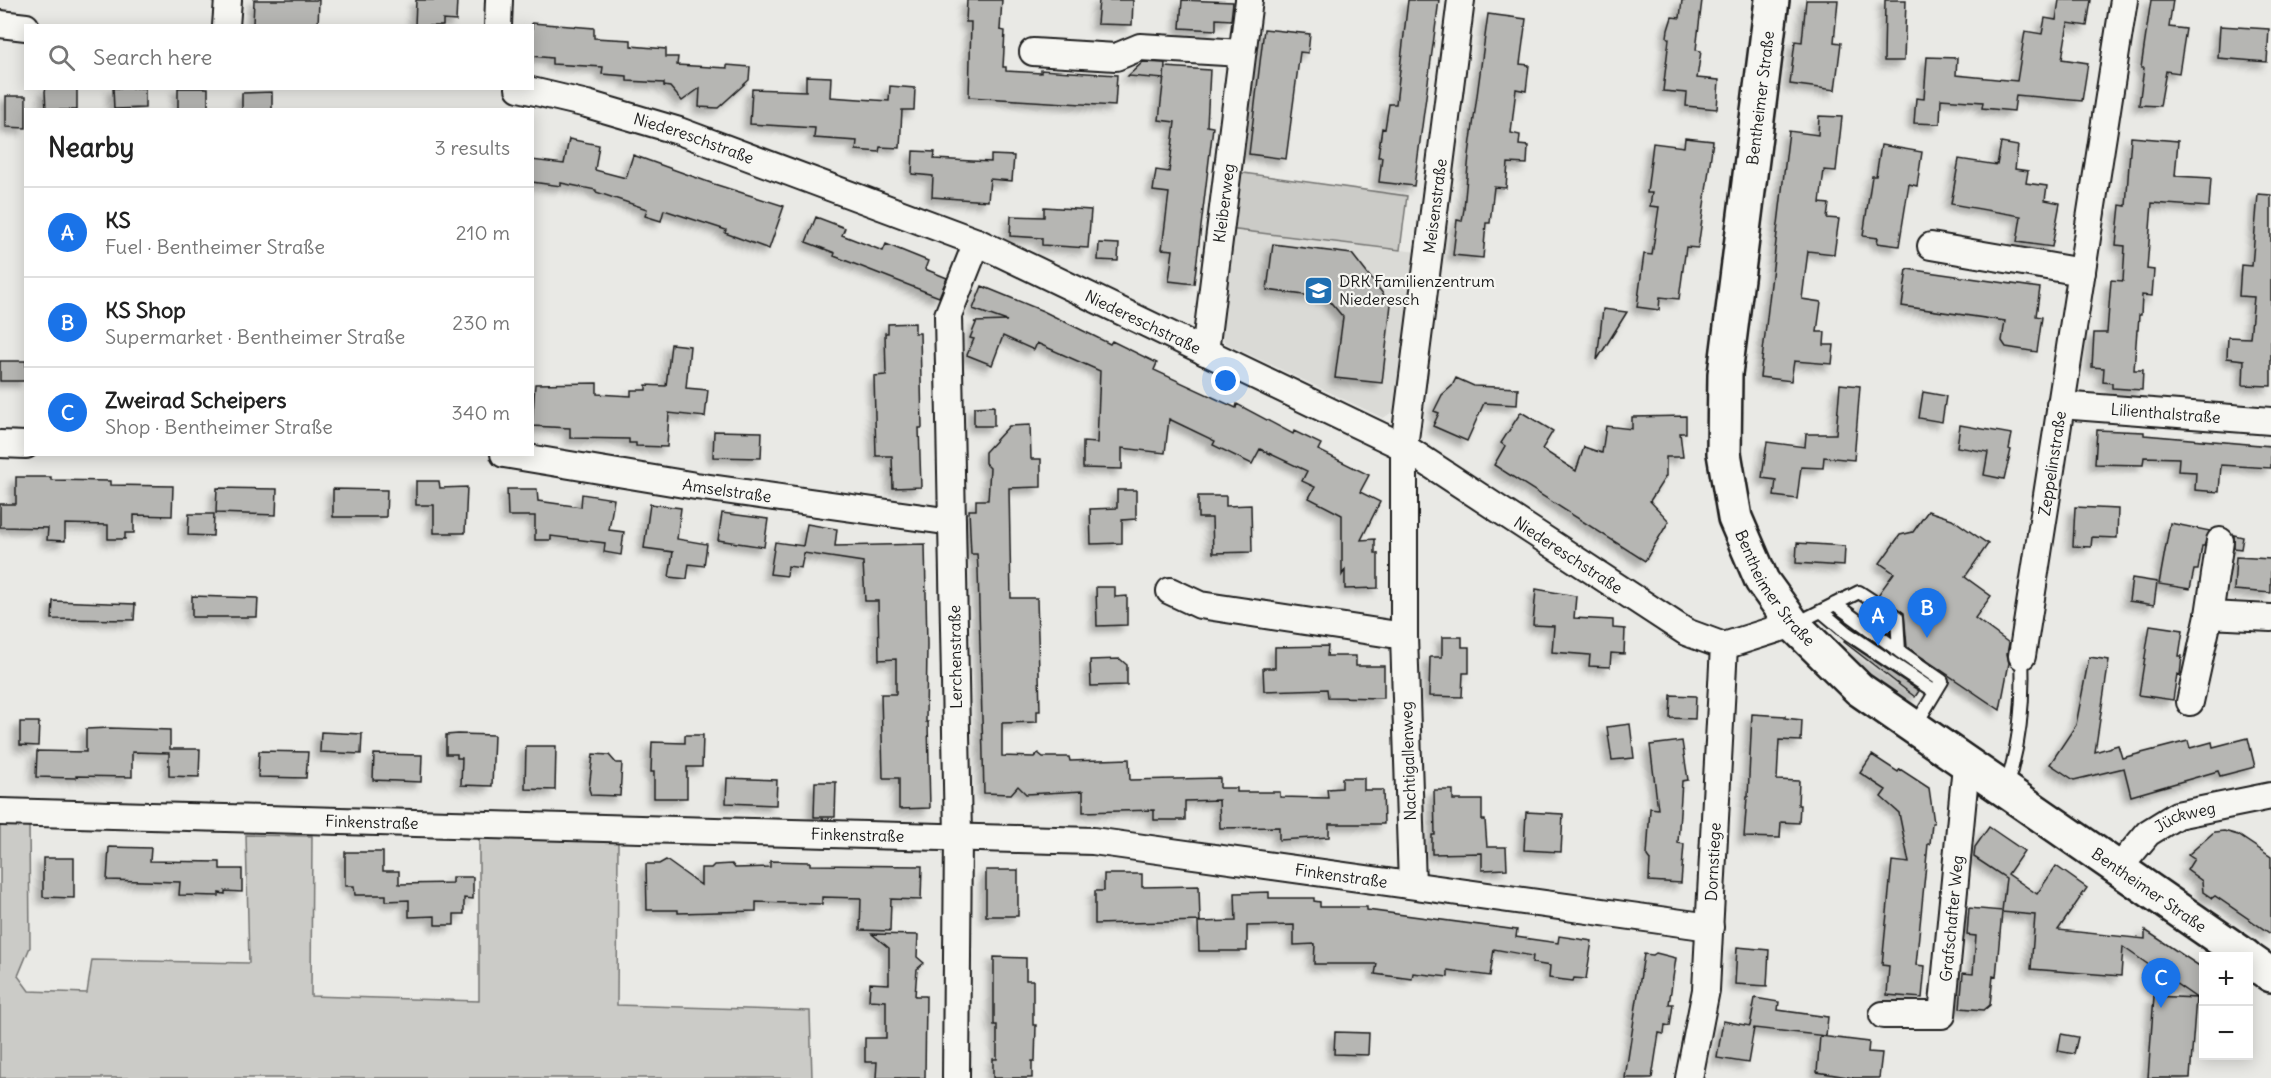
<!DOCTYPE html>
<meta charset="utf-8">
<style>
:root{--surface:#fff;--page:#f6f6f6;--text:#222;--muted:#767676;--line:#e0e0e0;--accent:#1a73e8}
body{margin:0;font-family:Delius,sans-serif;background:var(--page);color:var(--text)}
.controls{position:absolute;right:18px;bottom:18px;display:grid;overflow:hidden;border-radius:0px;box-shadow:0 3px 15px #0003}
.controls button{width:54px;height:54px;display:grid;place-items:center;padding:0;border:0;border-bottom:2px solid var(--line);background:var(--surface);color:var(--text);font:30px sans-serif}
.you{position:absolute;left:1226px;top:381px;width:21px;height:21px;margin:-15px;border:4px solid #fff;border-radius:50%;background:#1a73e8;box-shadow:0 0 0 9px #1a73e833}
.badge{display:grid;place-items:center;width:39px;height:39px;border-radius:50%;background:var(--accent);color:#fff;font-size:20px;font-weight:700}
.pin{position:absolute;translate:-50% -50px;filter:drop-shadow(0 2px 3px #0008)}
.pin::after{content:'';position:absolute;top:32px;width:21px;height:18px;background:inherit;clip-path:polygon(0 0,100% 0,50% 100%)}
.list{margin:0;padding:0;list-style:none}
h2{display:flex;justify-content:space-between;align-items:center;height:78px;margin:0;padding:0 24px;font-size:26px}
h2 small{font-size:20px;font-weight:400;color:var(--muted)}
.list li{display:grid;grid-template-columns:39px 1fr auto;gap:18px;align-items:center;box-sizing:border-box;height:90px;padding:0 24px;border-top:2px solid var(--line)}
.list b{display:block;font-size:22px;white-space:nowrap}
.list p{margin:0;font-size:20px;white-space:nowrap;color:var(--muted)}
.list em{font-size:20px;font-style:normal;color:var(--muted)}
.icon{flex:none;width:33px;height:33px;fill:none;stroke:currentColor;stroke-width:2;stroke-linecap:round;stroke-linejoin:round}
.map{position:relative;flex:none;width:2271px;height:1078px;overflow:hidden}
.search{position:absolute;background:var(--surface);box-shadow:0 3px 15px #0003;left:24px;top:24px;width:510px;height:66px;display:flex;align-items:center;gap:15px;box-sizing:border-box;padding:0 21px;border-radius:0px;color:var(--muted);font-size:22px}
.panel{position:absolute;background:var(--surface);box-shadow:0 3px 15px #0003;left:24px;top:108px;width:510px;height:348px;border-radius:0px}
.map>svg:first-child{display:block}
.built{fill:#dadad6}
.green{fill:#cbcbc7;stroke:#747472;stroke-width:1.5}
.building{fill:#b6b6b3;stroke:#1c1c1c;stroke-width:1.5;filter:url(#shadow)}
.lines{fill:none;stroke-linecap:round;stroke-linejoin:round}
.service-casing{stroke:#1c1c1c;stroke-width:16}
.minor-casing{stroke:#1c1c1c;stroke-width:30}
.secondary-casing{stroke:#1c1c1c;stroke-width:38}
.service{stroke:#f6f6f2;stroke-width:12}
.minor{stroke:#f6f6f2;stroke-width:26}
.secondary{stroke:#f6f6f2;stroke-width:33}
.labels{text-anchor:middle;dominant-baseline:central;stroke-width:4.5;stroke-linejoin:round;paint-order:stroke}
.street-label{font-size:16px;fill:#1c1c1c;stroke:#f6f6f2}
.poi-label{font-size:16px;fill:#1c1c1c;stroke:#f6f6f2;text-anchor:start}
</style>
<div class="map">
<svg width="2271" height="1078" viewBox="0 0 2271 1078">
<defs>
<filter id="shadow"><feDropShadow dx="-5.5" dy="5.5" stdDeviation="3" flood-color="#0004"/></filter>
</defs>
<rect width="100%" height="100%" fill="#e9e9e5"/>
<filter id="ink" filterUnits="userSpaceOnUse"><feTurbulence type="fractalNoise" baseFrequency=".0167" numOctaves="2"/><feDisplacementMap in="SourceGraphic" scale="12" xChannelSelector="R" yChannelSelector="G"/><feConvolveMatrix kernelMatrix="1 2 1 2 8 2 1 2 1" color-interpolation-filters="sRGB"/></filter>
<g filter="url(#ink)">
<path class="built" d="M1229 229 1418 252 1399 408 1383 418 1225 343 1217 328Z"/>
<path class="green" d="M1236 172 1407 196 1400 250 1229 229Z
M0 824H29L30 947 18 976 29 991 87 993 92 960 249 963 246 835 312 836 311 996 479 1001V835L618 842 617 1005 810 1011 812 1078H0Z"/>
<path class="building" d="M254 0H319L318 26 253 24Z
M416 0H457L456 21 443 20V26H415Z
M967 0H1002L1000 30 1005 31 1003 67H1006V71L1041 73V70L1117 75 1115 106 969 97 971 22H966Z
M1099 0H1133L1132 25 1097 24Z
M1182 0 1233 2 1231 20 1216 19V30L1180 28Z
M1408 0H1439L1414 186 1379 182 1382 157H1378L1382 128 1385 129 1389 104H1396Z
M1682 0H1702L1696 50 1701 51 1697 78 1719 80 1717 109 1686 106 1687 93 1663 91 1669 39 1667 37 1668 30 1672 17 1680 18Z
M1806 0H1838L1834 42 1841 43 1835 90 1790 84 1795 41 1802 42Z
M1885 0H1906L1904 61H1884Z
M2059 0H2091L2087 26 2068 23 2062 59 2088 63 2082 101 2016 95 2014 111 1982 108 1983 102 1941 99 1940 124 1914 123 1916 98 1924 99 1927 57 1957 58 1956 75 2017 81 2025 31 2042 34 2045 18 2056 20Z
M2151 0H2173L2169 27 2186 29 2179 73 2166 71 2160 106 2139 105 2144 68H2141Z
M1488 14 1526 19 1520 64 1529 65 1526 91 1516 89 1511 133 1520 135 1519 145 1528 146 1527 164 1508 163 1506 188 1494 187 1490 223H1486L1483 258 1453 255 1457 220 1462 221 1464 209 1469 155Z
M532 23 594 28V38L631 40V46L666 49V57H678L677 65 727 68V65L750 67 749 80 718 108 699 107 700 88 682 101 670 87 664 86V83L627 81V76L602 74 603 67 552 64V58L532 56Z
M2220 26 2269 29 2267 62 2218 58Z
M1264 29 1310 34 1308 53 1300 52 1286 159 1249 154Z
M1143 62 1165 63 1164 79 1128 76Z
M1165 67 1210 70 1207 126 1213 127 1194 284 1169 281 1173 250 1162 249 1169 193 1153 191 1156 170 1169 172 1175 122 1159 120Z
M806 76 831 77 830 97 889 101 890 86 915 88 914 110H902L900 148 880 147 879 152 856 150 857 141 814 138 815 128 750 124 752 89 806 91Z
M46 88H77V110H46L45 91Z
M113 88H145V108L114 109Z
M178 88H208V110H178Z
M272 92V110H242V93Z
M6 96H26V128L6 127Z
M1819 116 1842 117 1836 171 1824 170 1820 203 1829 204 1827 218 1839 219 1834 254 1808 251 1802 299 1821 302 1817 332H1825L1824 345H1834L1832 364 1794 361 1791 381 1760 377 1789 131 1818 135Z
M2131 137 2178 141 2175 176 2211 178 2209 207 2152 203 2147 269 2154 270 2152 296 2142 295 2141 315H2139L2138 330H2137L2134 370H2143L2142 390 2112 388V383L2103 382 2104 368 2092 367 2094 333H2107L2111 280 2123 281 2125 246 2116 245 2120 205 2126 206Z
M1685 138 1713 141 1698 248 1686 247 1679 299 1660 297 1659 310 1637 307 1644 254 1652 255 1659 207 1650 206 1652 193H1647L1653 143 1684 147Z
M569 139 599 145 595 170 626 178 633 155 714 184 784 206 769 249 725 233 726 230 664 210 661 221 645 216 647 209 596 192V190L561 183V186L532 182V160L564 164Z
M2001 143 2018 146 2015 169 2028 171 2026 183 2047 186 2045 200 2060 203 2052 247 2017 242 2021 216 1951 204 1959 159 1997 165Z
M1881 145 1922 152 1917 186 1909 184 1899 246 1877 243 1878 238 1863 236 1872 176H1876Z
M913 151 935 152 934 159 991 162V155L1014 156 1012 181 990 179 988 201 932 197 933 176 912 174Z
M2258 194 2271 195V386L2243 385 2244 360 2227 358 2228 337 2250 338 2254 297 2239 296 2241 265 2252 266Z
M1044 207 1091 210 1088 248 1042 245V238L1010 236 1011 216 1044 217Z
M816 217 845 228 842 235 883 251 886 244 928 261 925 269 947 278 939 297 834 256 835 253 806 242Z
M1099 243 1119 244 1118 261 1098 260Z
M1273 244 1352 254 1391 304 1382 383 1335 378 1343 317 1327 298 1267 290Z
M1907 269 2040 288 2036 316 2042 317 2037 352 2006 347 2002 341 2005 321 1902 306Z
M982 286 1043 311 1110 344 1112 341 1157 363 1154 370 1236 408 1237 404 1293 434 1294 431 1321 444 1318 450 1369 475 1360 492 1380 502 1361 540 1375 539V553H1378V588L1345 589V570L1342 575V515L1309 498 1315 487 1302 481 1307 471 1260 449 1252 464 1213 445 1215 441 1169 419 1165 453 1122 448V469L1083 468V442L1097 443 1100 371 1037 343 1034 350 1003 336 992 365 967 355 974 339 970 338 976 323 974 322 1007 321 973 309Z
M1603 309 1627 312 1597 360Z
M915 323V333H920L922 428H919L921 487 893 488 892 456H876L874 376 886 375 885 333H888V324Z
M671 344 690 346 686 388 708 390 705 417 669 413 667 447 636 446V443H629V439L570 438V428L532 426 535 384 597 383V394L631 396V390H646V385L666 386Z
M0 361H26V381H0Z
M1456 378 1474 386 1518 388 1517 405 1484 403 1467 441 1433 426 1439 413 1434 411 1442 395 1452 386Z
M1840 384 1860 386 1854 460 1824 457 1823 468 1801 467 1797 499 1774 496 1776 480 1762 478 1767 442 1805 447 1806 434H1836Z
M1923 392 1946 396 1942 422 1919 418Z
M994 406V426H974V407Z
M1521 412 1553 431 1542 449 1576 471 1584 447 1602 453 1606 426 1632 429V417L1686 416V433H1680L1683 457H1666V476L1650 501 1669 521 1645 561 1494 465 1505 446 1501 443Z
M1030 425 1031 459H1041V487L1009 488 1011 598H1037L1040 711H1037V722L1002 723V756L1034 757 1038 753 1043 757H1069L1070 761 1129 759 1130 780 1220 778V788H1237V792H1280V797L1328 798 1327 789 1342 788V778H1364V790H1383L1384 824H1329V837L1279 840V827L1220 828 1219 800 1185 801V820H1154V810L1083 812V791L1026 794 1018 786 1011 794 984 793 978 569 977 554H971L969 510H976V500H988L990 468 985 463V452L1009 426Z
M1960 425 2012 434 2009 449 2011 450 2004 479 1984 475 1988 452 1957 447Z
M2097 430 2144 432V435L2271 446V468L2221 465 2219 492 2195 490 2196 472 2178 471 2179 458 2144 457 2143 465 2095 464Z
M714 431 762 432 761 458 713 457Z
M16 477H51V480L110 481V485L173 486 172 516 134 515V533H125V539H108V525L65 524V541L47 540 48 528 0 527V504H16Z
M416 481H439L440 488 467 487 465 533H434V505H416Z
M217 488 277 489 276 515 216 513Z
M333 489 387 490 386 517H333Z
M507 489H537L538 501 581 507 582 494 614 499 609 530 624 532 621 555 604 552 605 543 551 536V540H535V516H508Z
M1117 490H1136V519L1122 520V543L1091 544 1090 509 1117 508Z
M1198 496H1226V506L1251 505 1252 552 1213 553 1212 518H1198Z
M650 504 681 508 677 539 707 544 704 566 689 564 687 579 669 577 673 552 644 548Z
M2075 507 2118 509 2117 538 2092 537 2091 547 2073 546Z
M1928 511 1952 519 1988 544 1965 577 1991 596 1975 618 2009 643 2007 654 2009 663 2000 710 1907 647 1904 613 1878 595 1894 573 1880 563 1900 535 1913 532Z
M722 513 768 519 764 547 718 540Z
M189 514H214L213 536 188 535Z
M2170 523 2210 531 2204 546H2202L2198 570H2194L2190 589 2159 584Z
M807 524 837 529 835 546 925 544 927 645 926 722H928L930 808 899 809V778H883L881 694H896V659L879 660 878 601H865L863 562 804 553 801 568 788 566 787 576 770 574 775 542 803 546Z
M2234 535 2243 537 2241 549 2234 548Z
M1797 543 1845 546 1844 566 1796 563Z
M2236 557 2271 559V593L2234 590Z
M2132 578 2157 582 2154 605 2129 601Z
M1096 587H1115V597L1127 596V625L1097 626Z
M1536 589 1576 596 1574 618 1613 620V628L1625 629 1624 654 1611 653 1610 667 1589 666 1590 655 1552 652 1554 626 1533 625Z
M192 596 258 598 257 617H192Z
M53 601 135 604 134 620 52 619Z
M1869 608 1889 622 1890 634 1864 615Z
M2150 625 2183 630 2179 656H2182L2180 675 2177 674 2173 700 2139 695Z
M1442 637H1462V647H1469V673H1463L1462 697 1429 696 1430 657H1442Z
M1845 641 1919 691 1915 697 1844 642Z
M1328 646 1327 656H1356V666H1384V698L1328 697 1327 689 1264 691 1263 668H1275V647Z
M2089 657 2109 660 2095 752 2118 745 2122 758 2188 741 2190 748 2212 742 2213 747 2248 738 2255 767 2220 776 2218 771 2131 796 2124 768 2074 780 2050 764 2076 725Z
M1120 659 1127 665V685L1091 686 1090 660Z
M1671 695 1696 696 1695 719 1670 718Z
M1752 714 1785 716V718L1802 720 1801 741 1779 740 1777 780 1799 781 1798 805H1800L1799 823 1781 822 1780 838 1744 837 1747 797H1748Z
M20 722H39L38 746 20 745Z
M1630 724 1634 758 1612 760 1607 727Z
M110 728 170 730V749H200L199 777 169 776V753L132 752V777L76 776V778L36 777 37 751 86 752V729Z
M321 732 362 734 361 754 320 752Z
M458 734 494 735 492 786 461 785 462 758H457V754H446V735Z
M685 735H703L702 767H687V798H654V772H651L652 742 685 743Z
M1682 741 1688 780 1682 781 1678 843 1684 844 1681 883 1649 881 1650 860 1647 856 1650 808 1658 809 1650 745Z
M526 746H556L555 790 525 789Z
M259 751 308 752 306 778 258 777Z
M374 754 422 755 421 782 373 780Z
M593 754 609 755 616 763H622L620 796 591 795 589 789Z
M1872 755 1898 772 1900 769 1929 788 1934 823H1932L1930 844H1928L1916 965 1925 966 1922 998 1887 995 1889 966 1882 965 1892 861 1909 863 1899 813 1881 797 1886 790 1860 773Z
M727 778 777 780 776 805 726 803Z
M815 782H836L835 817H814Z
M1434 790H1453V800H1482V820H1485L1487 847H1506L1507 869 1482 870V853L1432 854V835H1435Z
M1526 812 1563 814 1561 852 1524 850Z
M1989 827 2024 851 2008 874 2037 894 2056 866 2087 888 2058 930 2145 939V930L2204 969V1003L2123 947 2121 976 2031 969 2035 915 2002 912 1996 977 1993 976 1990 1005 1984 1010 1960 1008 1963 973 1973 974 1976 936 1967 935 1969 908 2002 911 2006 878 1974 857 1975 847Z
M2224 831 2238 835 2271 857V934L2215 896 2212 898 2203 892 2202 881 2187 870 2194 859 2188 855 2214 832Z
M109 847 151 848 150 861 220 862V869H242V892L225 891V894L219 893V896L179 895 180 882 107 880Z
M345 852H383V871H399V884L452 883V877H473V899L464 898V914H454V925H435V916L409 917V900L386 901V895H355L354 886H345Z
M43 858H74V898L43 897Z
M666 860 701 885V868H711L714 865 732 864 735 868 770 867V861L810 862V865L922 866 921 900 891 899 890 931 860 930 861 898 822 897V904L756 902V911L678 913V910H647L646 864H659Z
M986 870H1018V916H986Z
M1104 874H1142V887L1199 886 1200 921 1095 924V891H1104Z
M1269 892V898H1314V901L1320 902V907H1367V910L1517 930 1516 937 1558 943 1559 936 1592 941 1586 979 1574 978 1573 981 1549 978 1550 966 1532 963 1533 956 1494 949 1490 976 1448 970V977L1413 973 1412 979 1375 974 1377 964H1314L1315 944 1294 945V925L1247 926V951H1199L1198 922 1236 921 1235 893Z
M872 934 918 935 917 957 924 963 917 969 915 996H926L925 1078H876L877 1062H865V1038H886V1001L869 1000 870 983 889 984V948Z
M1737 947 1769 950 1767 986 1735 984Z
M1656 953 1676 958 1669 1004H1673L1670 1026 1665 1025 1664 1034 1659 1033 1652 1078H1625L1644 954 1653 955Z
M994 957 1026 958V980H1033V1025H1036L1035 1061H1032V1078H993V1059H997V1025H994Z
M2154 996 2196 998 2190 1078H2148Z
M1755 998 1779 1002 1778 1010 1828 1017 1826 1036 1754 1028 1748 1063 1717 1058 1723 1021 1750 1026Z
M1335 1032 1369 1033 1368 1055 1334 1054Z
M2061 1034 2078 1037 2074 1054 2058 1051Z
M1820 1036 1869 1042 1868 1052 1882 1053 1879 1078H1854L1817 1072Z"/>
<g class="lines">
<defs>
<path id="service" d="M1835 604 1899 651
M1821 611 1847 633 1935 692
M1797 623 1859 592 1897 617 1899 651 1942 681 1915 726
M2006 787C2020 745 2024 700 2022 656"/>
<g id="minor">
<path d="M0 24 26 27"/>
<path d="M226 26 228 0"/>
<path d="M498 26 499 0"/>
<path d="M1033 52 1116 57 1140 47 1242 53"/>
<path id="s1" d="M519 88 587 104 679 131 977 242 1404 447 1686 632 1724 646 1793 624"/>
<path d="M1931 246 2082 272"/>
<path id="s2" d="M1205 352 1249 0"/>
<path id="s3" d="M2060 405 2271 421"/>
<path d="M0 444 26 445"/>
<path id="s4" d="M504 454 696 486 952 522"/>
<path d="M1170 591 1200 605 1404 636"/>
<path d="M2209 615 2220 541"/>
<path id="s5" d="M2022 656 2124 0"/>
<path d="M2190 702 2209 615 2271 618"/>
<path id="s6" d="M0 812 1093 841 1710 927"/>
<path id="s7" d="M2118 869 2148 833 2177 815 2271 796"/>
<path id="s8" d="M1412 885 1404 636V447L1461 0"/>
<path id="s9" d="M1883 1015H1942L1966 765"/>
<path d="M956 1078 958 836 948 315 977 242"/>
<path id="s10" d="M1689 1078 1706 990 1724 646"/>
</g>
<g id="secondary">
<path id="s11" d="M1772 0 1725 374 1724 453 1735 518 1762 581 1793 624 1859 689 2245 956"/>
<path d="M2248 959 2271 975"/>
</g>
</defs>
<use href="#service" class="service-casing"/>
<use href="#minor" class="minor-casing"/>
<use href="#secondary" class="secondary-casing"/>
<use href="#service" class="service"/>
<use href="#minor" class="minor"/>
<use href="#secondary" class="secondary"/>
</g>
</g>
<defs>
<symbol id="school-square" viewBox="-11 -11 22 22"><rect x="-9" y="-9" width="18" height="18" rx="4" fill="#1f6fb2" stroke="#f6f6f2"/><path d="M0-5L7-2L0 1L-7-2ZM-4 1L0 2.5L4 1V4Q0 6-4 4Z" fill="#fff"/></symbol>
</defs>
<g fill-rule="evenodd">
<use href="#school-square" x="1302" y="274" width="33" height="33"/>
</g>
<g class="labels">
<g class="street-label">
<text transform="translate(1760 98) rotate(-83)">Bentheimer Straße</text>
<text stroke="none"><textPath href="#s1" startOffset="182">Niedereschstraße</textPath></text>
<text stroke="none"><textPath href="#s2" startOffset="150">Kleiberweg</textPath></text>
<text stroke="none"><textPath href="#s8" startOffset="681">Meisenstraße</textPath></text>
<text stroke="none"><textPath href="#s1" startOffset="668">Niedereschstraße</textPath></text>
<text stroke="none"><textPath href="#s3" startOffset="106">Lilienthalstraße</textPath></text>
<text stroke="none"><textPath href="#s5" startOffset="195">Zeppelinstraße</textPath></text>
<text stroke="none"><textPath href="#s4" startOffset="226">Amselstraße</textPath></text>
<text stroke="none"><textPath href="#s1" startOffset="1154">Niedereschstraße</textPath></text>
<text stroke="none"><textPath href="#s11" startOffset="603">Bentheimer Straße</textPath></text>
<text transform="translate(955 657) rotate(-91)">Lerchenstraße</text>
<text transform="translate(1408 761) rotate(-92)">Nachtigallenweg</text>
<text stroke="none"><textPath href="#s7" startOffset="88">Jückweg</textPath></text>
<text stroke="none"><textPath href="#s6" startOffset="372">Finkenstraße</textPath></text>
<text stroke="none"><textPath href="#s6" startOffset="858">Finkenstraße</textPath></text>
<text stroke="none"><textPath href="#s10" startOffset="218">Dornstiege</textPath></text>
<text stroke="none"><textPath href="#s6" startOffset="1344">Finkenstraße</textPath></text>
<text stroke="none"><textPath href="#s11" startOffset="1089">Bentheimer Straße</textPath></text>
<text stroke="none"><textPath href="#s9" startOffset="156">Grafschafter Weg</textPath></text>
</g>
<g class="poi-label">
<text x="1339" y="281">DRK Familienzentrum<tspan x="1339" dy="18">Niederesch</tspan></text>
</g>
</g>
</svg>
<div class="controls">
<button>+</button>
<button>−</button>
</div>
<div class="you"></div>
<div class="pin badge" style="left:1878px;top:646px">A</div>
<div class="pin badge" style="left:1927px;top:638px">B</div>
<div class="pin badge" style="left:2161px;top:1008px">C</div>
<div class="search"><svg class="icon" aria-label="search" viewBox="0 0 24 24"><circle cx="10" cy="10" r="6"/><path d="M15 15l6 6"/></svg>Search here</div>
<section class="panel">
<h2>Nearby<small>3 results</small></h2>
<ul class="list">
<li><span class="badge">A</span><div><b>KS</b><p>Fuel · Bentheimer Straße</p></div><em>210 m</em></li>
<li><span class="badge">B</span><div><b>KS Shop</b><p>Supermarket · Bentheimer Straße</p></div><em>230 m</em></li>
<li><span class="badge">C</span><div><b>Zweirad Scheipers</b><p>Shop · Bentheimer Straße</p></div><em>340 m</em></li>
</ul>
</section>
</div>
